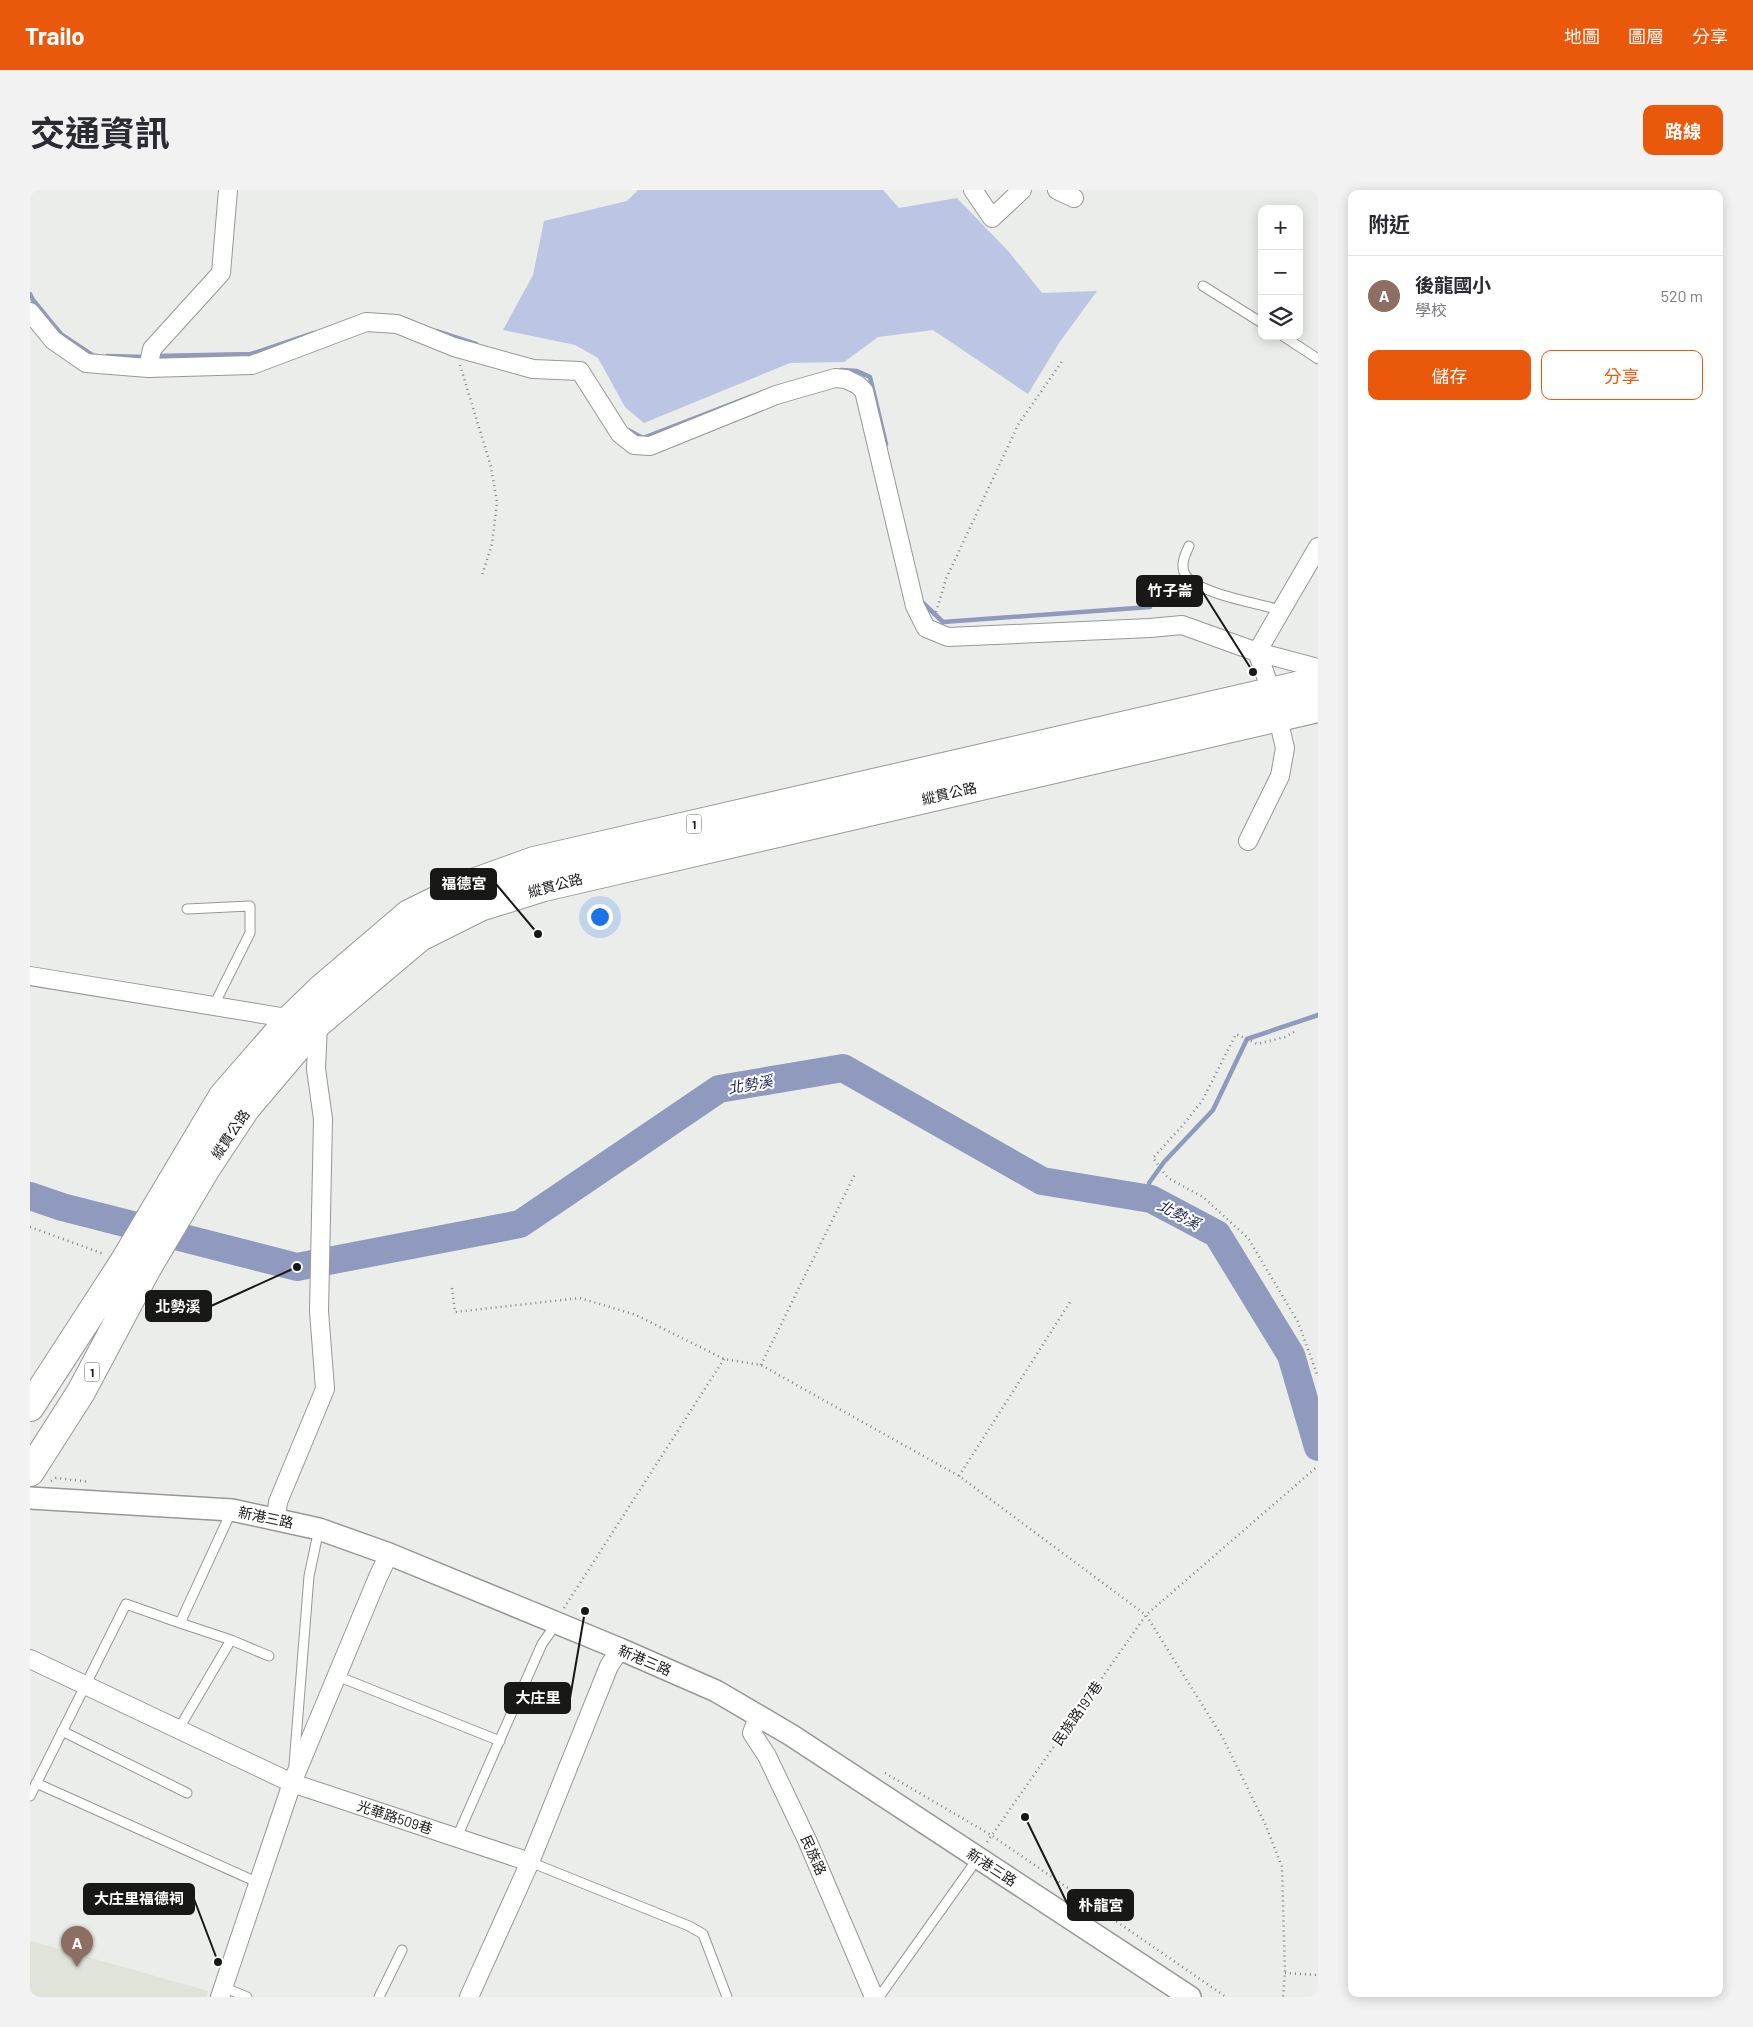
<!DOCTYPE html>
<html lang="zh-TW">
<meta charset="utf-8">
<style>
:root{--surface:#fff;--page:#f2f2f3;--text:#2b2b33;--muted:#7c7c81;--line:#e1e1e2;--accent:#ea580c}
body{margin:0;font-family:Barlow,"Noto Sans TC",sans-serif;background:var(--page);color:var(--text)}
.controls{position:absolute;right:15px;top:15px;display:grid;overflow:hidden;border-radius:10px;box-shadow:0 2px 12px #0003}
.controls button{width:45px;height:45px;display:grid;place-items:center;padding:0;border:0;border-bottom:1px solid var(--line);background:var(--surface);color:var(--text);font:25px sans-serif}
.you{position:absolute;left:569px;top:726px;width:18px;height:18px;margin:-12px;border:4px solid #fff;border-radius:50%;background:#1a73e8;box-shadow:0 0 0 8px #1a73e833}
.badge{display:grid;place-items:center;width:32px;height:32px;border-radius:50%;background:var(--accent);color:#fff;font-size:16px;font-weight:700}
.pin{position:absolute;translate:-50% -41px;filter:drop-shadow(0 1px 2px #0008)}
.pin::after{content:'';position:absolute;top:26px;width:18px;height:15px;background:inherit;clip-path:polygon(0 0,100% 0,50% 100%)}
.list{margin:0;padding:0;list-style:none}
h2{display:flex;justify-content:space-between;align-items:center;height:65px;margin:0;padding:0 20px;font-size:21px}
h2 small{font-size:16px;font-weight:400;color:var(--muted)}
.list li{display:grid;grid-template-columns:32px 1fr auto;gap:15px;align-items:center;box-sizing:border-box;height:80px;padding:0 20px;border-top:1px solid var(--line)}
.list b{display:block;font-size:19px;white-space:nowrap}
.list p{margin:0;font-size:16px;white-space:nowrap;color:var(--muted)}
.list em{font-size:16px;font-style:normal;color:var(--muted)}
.actions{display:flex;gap:10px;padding:15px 20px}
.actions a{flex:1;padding:11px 0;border:1px solid var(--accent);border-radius:10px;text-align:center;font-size:18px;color:var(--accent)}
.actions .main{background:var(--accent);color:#fff}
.icon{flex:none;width:28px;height:28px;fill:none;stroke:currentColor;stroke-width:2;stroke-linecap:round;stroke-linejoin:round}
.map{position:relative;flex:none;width:1288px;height:1807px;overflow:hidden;border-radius:10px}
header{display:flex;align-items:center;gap:30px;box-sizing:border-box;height:70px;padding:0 25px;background:var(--accent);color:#fff}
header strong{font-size:24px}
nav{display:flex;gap:28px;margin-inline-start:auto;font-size:18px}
.intro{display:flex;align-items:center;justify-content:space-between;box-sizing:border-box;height:120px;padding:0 30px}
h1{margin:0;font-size:35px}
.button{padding:12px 22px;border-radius:10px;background:var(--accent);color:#fff;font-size:18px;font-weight:700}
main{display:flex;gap:30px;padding:0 30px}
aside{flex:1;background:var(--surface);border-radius:10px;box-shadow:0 2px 12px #0003}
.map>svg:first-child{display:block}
.built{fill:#dfe3d9}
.green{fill:#bcc5e3}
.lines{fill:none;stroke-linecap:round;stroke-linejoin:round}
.stream{stroke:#909abe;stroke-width:4.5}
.river{stroke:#909abe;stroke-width:28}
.service-casing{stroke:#979895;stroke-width:11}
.minor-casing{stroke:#979895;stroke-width:20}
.tertiary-casing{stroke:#979895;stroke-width:24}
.primary-casing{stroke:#979895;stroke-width:30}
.path{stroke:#838482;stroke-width:2.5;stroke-dasharray:1 4;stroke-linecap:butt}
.service{stroke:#fff;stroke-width:9}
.minor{stroke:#fff;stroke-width:18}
.tertiary{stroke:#fff;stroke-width:21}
.primary{stroke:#fff;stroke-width:28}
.labels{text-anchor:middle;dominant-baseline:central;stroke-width:4;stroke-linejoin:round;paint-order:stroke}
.shield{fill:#fff;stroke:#5d5d5d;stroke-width:1}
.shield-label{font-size:12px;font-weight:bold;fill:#181817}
.street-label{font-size:14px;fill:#181817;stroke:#fff}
.water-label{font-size:15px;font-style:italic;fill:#212a58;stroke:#fff}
.leader{fill:none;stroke:#181817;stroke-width:2}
.callout-dot{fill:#181817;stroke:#fff;stroke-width:2}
.callout{fill:#181817;stroke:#181817;stroke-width:2}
.callout-label{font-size:15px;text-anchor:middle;font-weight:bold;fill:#fff}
</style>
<header>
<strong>Trailo</strong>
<nav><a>地圖</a><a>圖層</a><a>分享</a></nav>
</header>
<div class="intro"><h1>交通資訊</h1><a class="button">路線</a></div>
<main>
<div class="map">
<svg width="1288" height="1807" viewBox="0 0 1288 1807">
<rect width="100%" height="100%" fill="#ebedea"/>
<path class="built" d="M0 1751 9 1753 178 1801 176 1807H0Z"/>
<path class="green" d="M608 0H853L869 18 927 8 979 62 1012 103 1067 101 1029 153 998 204 903 140 848 147 814 172 760 173 614 233 595 217 568 168 545 155 473 140 503 85 514 31 597 11Z"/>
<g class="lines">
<path class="stream" d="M0 104 3 110 31 144 64 166H67
M406 141 446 154
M77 166 117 167
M125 166 221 164 284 143
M811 180 827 181 840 187 856 254
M598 240 613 248 722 206
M891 411 913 432 1120 417
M1121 1009 1119 993 1134 972 1183 920 1217 849 1288 825"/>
<path class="river" d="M0 1006 32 1017 267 1077 490 1034 689 899 813 878 1012 991 1121 1009 1187 1044 1261 1165 1288 1257"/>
<defs>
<path id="service" d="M1173 96 1232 133
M1253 146 1288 169
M1159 356C1155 365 1151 373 1154 382 1162 403 1230 414 1251 420
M157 719 220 716V743L184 815
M201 1450 239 1466
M307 1486 470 1551
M148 1540 201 1450 150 1433 202 1320
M32 1541 157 1603
M264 1575 279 1386 289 1339
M6 1593 229 1693
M0 1606 96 1414 150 1433
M427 1647 512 1454 526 1434
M500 1672 659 1736 673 1744 697 1807
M193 1797 217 1807
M349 1807 372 1760
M849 1807 948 1668"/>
<path id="minor" d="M943 0 962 28 992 0
M1027 0 1044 8
M0 122 23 150 56 173 118 178 222 175 336 132 367 134 424 157 503 179 550 181 590 244 604 255 620 256 746 205 805 188 816 189 828 195 834 201 885 416 896 438 918 447 1120 438 1152 435 1227 462 1242 503 1255 558 1250 586 1218 651
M118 178 122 159 191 83 198 0
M1288 357 1227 462 1288 478
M0 786 288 833 286 879 293 929 289 1121 295 1199 248 1312 246 1329
M0 1469 262 1593 500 1672
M728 1527 722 1543 737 1566 777 1650 844 1807
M190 1807 262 1593 348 1387 359 1364
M439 1807 500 1672 579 1476 590 1459"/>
<path id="tertiary" d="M0 1308 202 1320 289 1339 359 1364 590 1459 686 1501 761 1545 1160 1807"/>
<path id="primary" d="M0 1217 94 1072 193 906 261 828 290 800 379 724 440 694 504 671 1288 491
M0 1282 51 1202 117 1078 175 980 216 918 288 833 390 747 450 717 514 697 1288 518"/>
</defs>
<use href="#service" class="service-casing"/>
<use href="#minor" class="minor-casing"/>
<use href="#tertiary" class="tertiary-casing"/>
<use href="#primary" class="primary-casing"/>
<path class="path" d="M430 175 461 277 467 312 462 354 452 385
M906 422 916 389 988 235 1033 170
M1264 842 1255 847 1227 854 1206 844 1172 911 1153 935 1123 968 1138 988 1173 1007 1218 1048 1268 1132 1288 1187
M0 1037 74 1064
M422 1098 425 1122 550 1108 606 1125 694 1169 731 1175 929 1286 1116 1425 1193 1548 1236 1636 1252 1677 1255 1783 1253 1807
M731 1175 825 984
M929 1286 1042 1109
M21 1291 26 1288 60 1292
M534 1418 694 1169
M855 1583 961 1645 1196 1807
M957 1652 1116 1425 1288 1276
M1255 1783 1288 1785"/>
<use href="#service" class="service"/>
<use href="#minor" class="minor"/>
<use href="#tertiary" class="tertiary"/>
<use href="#primary" class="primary"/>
</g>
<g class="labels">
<g class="shield">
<rect x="656.5" y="624.5" width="15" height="19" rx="4"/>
<rect x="54.5" y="1172.5" width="15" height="19" rx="4"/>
</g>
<g class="shield-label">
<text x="664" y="634">1</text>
<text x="62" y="1182">1</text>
</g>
<g class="street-label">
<text transform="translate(919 603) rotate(-13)">縱貫公路</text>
<text transform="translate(525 695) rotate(-15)">縱貫公路</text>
<text transform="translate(200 944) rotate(-56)">縱貫公路</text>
<text transform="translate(236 1327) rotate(12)">新港三路</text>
<text transform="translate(615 1470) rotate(23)">新港三路</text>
<text transform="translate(1047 1523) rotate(-55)">民族路197巷</text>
<text transform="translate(365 1627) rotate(18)">光華路509巷</text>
<text transform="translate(784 1665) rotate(66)">民族路</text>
<text transform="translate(962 1677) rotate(33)">新港三路</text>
</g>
<g class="water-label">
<text transform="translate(720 894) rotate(-10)">北勢溪</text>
<text transform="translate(1149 1024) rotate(28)">北勢溪</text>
</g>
</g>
<path class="leader" d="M1223 482L1172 401M508 744L466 694M267 1077L181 1116M555 1421L540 1508M188 1772L164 1709M995 1627L1038 1715"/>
<g class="callout-dot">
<circle cx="1223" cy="482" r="5"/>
<circle cx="508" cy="744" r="5"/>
<circle cx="267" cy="1077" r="5"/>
<circle cx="555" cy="1421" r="5"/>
<circle cx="188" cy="1772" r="5"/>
<circle cx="995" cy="1627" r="5"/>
</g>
<g class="callout">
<rect x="1107" y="386" width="65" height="30" rx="5"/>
<rect x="401" y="679" width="65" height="30" rx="5"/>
<rect x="116" y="1101" width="65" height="30" rx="5"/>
<rect x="475" y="1493" width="65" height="30" rx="5"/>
<rect x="54" y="1694" width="110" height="30" rx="5"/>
<rect x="1038" y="1700" width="65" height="30" rx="5"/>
</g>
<g class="callout-label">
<text x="1140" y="406">竹子崙</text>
<text x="434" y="699">福德宮</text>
<text x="148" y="1122">北勢溪</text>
<text x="508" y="1513">大庄里</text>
<text x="109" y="1714">大庄里福德祠</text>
<text x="1071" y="1721">朴龍宮</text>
</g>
</svg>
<div class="controls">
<button>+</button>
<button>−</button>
<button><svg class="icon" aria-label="layers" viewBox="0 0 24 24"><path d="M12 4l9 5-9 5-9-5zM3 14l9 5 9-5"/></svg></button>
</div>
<div class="you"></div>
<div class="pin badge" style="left:47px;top:1777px;background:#8d6e63">A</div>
</div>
<aside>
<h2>附近<small></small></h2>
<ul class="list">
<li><span class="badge" style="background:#8d6e63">A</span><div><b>後龍國小</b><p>學校</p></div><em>520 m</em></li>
</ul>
<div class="actions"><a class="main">儲存</a><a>分享</a></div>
</aside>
</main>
